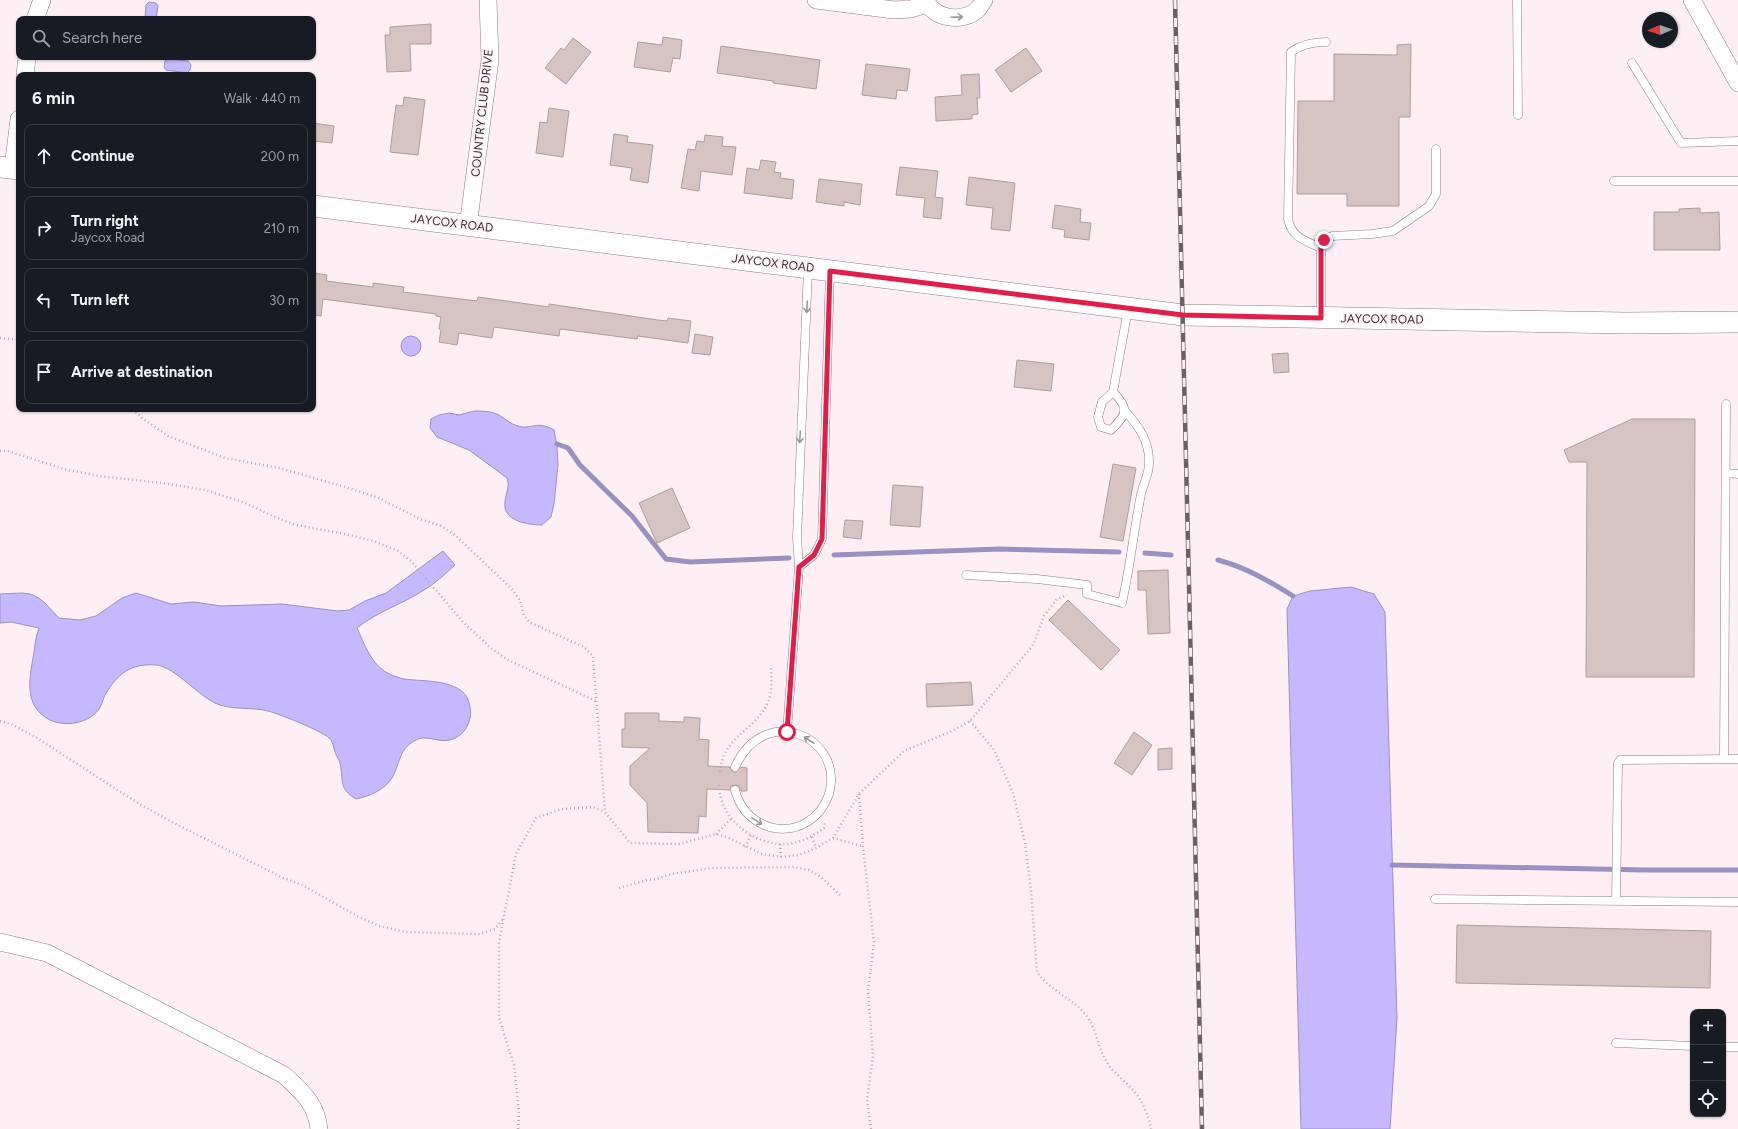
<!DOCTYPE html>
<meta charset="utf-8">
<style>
:root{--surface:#171b24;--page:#20242c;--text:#f1f3f6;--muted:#9ea1a6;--line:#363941}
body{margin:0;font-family:Figtree,sans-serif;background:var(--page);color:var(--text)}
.controls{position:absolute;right:12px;bottom:12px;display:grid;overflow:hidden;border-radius:8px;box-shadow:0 1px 3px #0004}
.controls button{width:36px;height:36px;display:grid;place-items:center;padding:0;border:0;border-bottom:1px solid var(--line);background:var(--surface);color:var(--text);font:20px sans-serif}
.compass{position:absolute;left:1642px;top:12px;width:36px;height:36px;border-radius:50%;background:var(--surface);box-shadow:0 1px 3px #0004;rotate:268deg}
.stop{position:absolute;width:12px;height:12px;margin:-9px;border:3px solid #e11d48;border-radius:50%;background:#fff}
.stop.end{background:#e11d48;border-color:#fff;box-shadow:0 1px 4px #0008}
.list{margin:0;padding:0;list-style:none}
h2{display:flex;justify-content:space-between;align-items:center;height:52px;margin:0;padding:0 16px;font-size:17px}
h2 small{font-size:13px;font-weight:400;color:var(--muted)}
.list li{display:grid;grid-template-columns:26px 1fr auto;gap:12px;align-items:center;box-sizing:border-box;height:64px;margin:0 8px 8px;padding:0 8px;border:1px solid var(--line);border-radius:8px}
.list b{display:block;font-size:15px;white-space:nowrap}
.list p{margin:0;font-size:13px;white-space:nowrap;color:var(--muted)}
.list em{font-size:13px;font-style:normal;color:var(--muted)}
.icon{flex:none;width:22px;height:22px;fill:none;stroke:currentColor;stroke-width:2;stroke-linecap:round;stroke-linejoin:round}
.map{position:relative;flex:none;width:1738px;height:1129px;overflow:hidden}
.search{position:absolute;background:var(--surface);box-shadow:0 1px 3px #0004;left:16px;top:16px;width:300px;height:44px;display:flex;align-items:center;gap:10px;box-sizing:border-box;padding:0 14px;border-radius:8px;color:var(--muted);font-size:15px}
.panel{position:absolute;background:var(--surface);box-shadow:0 1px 3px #0004;left:16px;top:72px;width:300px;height:340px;border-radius:8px}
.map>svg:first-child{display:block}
.water{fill:#c5b8ff;stroke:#9b90c2}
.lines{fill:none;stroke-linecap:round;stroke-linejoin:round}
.stream{stroke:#9b90c2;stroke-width:5}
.building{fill:#d6c3c2;stroke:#af9c9c}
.service-casing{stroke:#8c7c83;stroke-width:9}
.minor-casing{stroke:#8c7c83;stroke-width:18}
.tertiary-casing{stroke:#8c7c83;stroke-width:22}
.path{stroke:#b7aaaf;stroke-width:2.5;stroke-dasharray:1 3;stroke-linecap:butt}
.service{stroke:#fff;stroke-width:8}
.minor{stroke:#fff;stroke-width:17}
.tertiary{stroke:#fff;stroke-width:21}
.rail-casing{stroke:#6b6165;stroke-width:4.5}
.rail{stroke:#feeff5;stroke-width:3;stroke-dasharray:9;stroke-linecap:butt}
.oneway{stroke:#9c989a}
.route{stroke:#e11d48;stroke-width:5}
.labels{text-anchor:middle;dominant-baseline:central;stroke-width:3;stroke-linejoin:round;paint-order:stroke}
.street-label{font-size:12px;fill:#383134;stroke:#feeff5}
</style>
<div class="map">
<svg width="1738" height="1129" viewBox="0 0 1738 1129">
<rect width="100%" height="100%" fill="#feeff5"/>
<path class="water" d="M149 2 156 3 158 6 156 19H145L146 5Z
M168 59 188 61 191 65 190 70 187 73 166 70 164 67 165 61Z
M401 346a10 10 0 1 1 20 0a10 10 0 1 1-20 0Z
M474 411C483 411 491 411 499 415 506 419 510 424 518 426 531 430 537 420 554 430L557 446 558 465 554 504 551 517 542 525C528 525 502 521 505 502 506 492 510 487 507 478L469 450 437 437 430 428 431 419 439 415 449 413 459 415Z
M443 551 455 565C446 573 436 583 424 590 403 604 378 611 357 628 364 643 370 661 384 671 389 674 398 678 404 679 425 682 467 678 470 707 471 713 471 716 469 722 466 730 461 736 453 739 441 744 428 735 418 739 398 748 401 762 392 778 384 790 370 796 356 799 338 788 344 781 340 763 339 759 336 756 335 752 334 749 333 743 331 740 326 732 279 714 268 711 253 707 236 710 220 705 199 698 176 667 156 665 131 663 117 674 105 695 103 699 102 705 99 709 88 724 65 727 50 720 22 706 30 676 34 652 35 644 36 636 39 628L11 622 0 623V594L22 593 30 594 37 597 44 602 59 618 80 620 96 616 122 598 136 593 171 604 194 602 221 606 282 604 338 611 349 610 365 601 386 593Z
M1351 587 1374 594 1385 612 1397 1018 1390 1129H1301L1287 609 1293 596 1310 591Z"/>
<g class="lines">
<path class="stream" d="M557 444 568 448 580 465 632 516 666 559 690 562 789 558
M1145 553 1171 555
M834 555 999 549 1119 552
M1218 560C1245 567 1269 581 1293 596
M1392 865 1644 870H1738"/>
</g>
<path class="building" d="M431 24V44H410L411 71 387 72 385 35H390V27Z
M663 37 682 40 680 59 673 58 670 72 634 67 638 42 662 45Z
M573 38 591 52 566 84 545 68 561 48 564 50Z
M1411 44 1410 117H1399V206H1347V194H1297L1298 101H1334V54L1397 55V45Z
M721 46 820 60 816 89 773 83V81L717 73Z
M1026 48 1042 71 1011 92 995 70Z
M866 64 910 69 907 91 897 90 896 99 862 95Z
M979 74 980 98H977L978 114 972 115V119L936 121 935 97 962 95 961 75Z
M404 97 425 100 418 155 390 152 396 105 403 106Z
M549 108 569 111 563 157 536 153 540 122 547 123Z
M313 123 334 126 332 143 313 141Z
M614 134 628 136 627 142 653 145 648 183 630 180 632 168 610 165Z
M705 135 723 137 722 146 736 147 732 175 701 171 699 191 681 188 688 149 695 150 697 141 704 142Z
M761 160 776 162 774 172 781 173 780 178 794 180 792 199 744 193 747 168 759 170Z
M900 167 938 171 935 197 943 198 941 219 923 217 925 198 896 195Z
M969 177 1015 183 1010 231 991 229 993 208 966 205Z
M819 179 862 184 860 205 844 202V206L816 202Z
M1055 205 1081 209 1080 222 1091 223 1089 240 1064 237 1065 230 1052 228Z
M1700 208V213L1719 212 1720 250H1654V212H1679V209Z
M313 273 327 275 326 281 373 287V283L404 287 403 292 477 301 478 297 549 307V304L658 320 667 321 668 318 691 321 688 343 638 336 637 339 560 329 559 336 494 327 492 338 459 333 457 345 439 342 441 330 439 329 441 317 436 316V314L323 299 321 316 313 315Z
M695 334 713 337 710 355 692 353Z
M1288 353 1289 372 1274 373 1272 354Z
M1017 360 1054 364 1051 391 1014 387Z
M1632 419H1695L1694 677H1586L1587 462H1569L1564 450Z
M1113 464 1136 468 1123 541 1100 537Z
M893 485 923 487 920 527 890 525Z
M672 488 690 528 657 543 639 503Z
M845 520 863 521 861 539 843 537Z
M1168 570 1170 633 1148 634 1146 590H1138V571Z
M1068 600 1120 650 1101 670 1049 620Z
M971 682 973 705 927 707 926 684Z
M625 713H659V721L684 722V717L700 718 699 739 709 740 708 766 730 767 732 771 735 772 741 767 747 768V791H741L739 786 736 785 731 786 730 790 707 789 706 817 699 816 698 833 648 832 647 803 630 785V766L650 748 622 747V729H625Z
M1134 732 1152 745 1132 775 1114 763Z
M1172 748V769L1158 770V749Z
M1457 925 1711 931 1710 988 1456 983Z"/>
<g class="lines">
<defs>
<path id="service" d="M1517 0 1518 115
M1632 63 1681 143 1738 141
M1614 181H1738
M1321 248C1304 240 1292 238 1288 219L1291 52C1302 44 1313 42 1326 42
M1321 317V248L1324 240 1332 236 1372 234 1393 231 1429 206 1436 194V149
M1113 392C1130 409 1127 414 1111 430L1101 427 1098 417 1102 402 1113 392 1128 309
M1726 473 1738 474
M799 567 814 555 822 539 830 271
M966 575 1037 579 1087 585V594L1122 603C1130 567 1134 530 1141 494 1143 485 1149 474 1149 464 1150 442 1139 426 1124 410
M787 732 799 567 797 538 808 269
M1724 759 1726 404
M735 790C739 805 747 816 760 823 774 831 793 831 807 822 818 816 825 805 829 794 845 736 764 702 735 767
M1435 899 1738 902
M1616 901 1618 763 1620 760 1738 759
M1616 1043 1693 1046
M1723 1047H1738"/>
<path id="minor" d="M816 0 894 10 911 9 927 4
M926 0C933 19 962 23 977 10 980 7 982 3 984 0
M1692 0 1738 83
M35 19 42 0
M25 75 27 57
M13 168 19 119
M468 226 490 60 488 0
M0 942 47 953 284 1075C302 1092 316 1103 319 1129"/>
<path id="tertiary" d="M0 167 19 169
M313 206 1183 315 1626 323 1738 322"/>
</defs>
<use href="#service" class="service-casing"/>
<use href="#minor" class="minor-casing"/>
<use href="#tertiary" class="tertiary-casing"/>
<path class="path" d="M0 338 19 340
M133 409 142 418 168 436 225 458 279 468 342 486 379 498 420 519 441 526 455 535 510 587 520 600 524 616 531 623 584 647 593 656 605 812 630 843 679 844 716 834 727 837 762 854 781 857 799 855 816 848 833 838 859 794 904 751 952 731 970 721 1033 645 1044 616 1057 599 1067 595
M0 451H8L67 470 99 476 162 483 205 490 243 502 275 517 296 525 345 534 374 541 398 551 411 561 463 622 492 649 508 660 596 701
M0 721 11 724 37 738 141 805 174 823 281 877 302 885 357 916 379 926 405 932 479 934 495 929 504 918
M970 721 994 750 1013 793 1025 843 1031 890 1037 972C1050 991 1071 997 1085 1014 1096 1026 1097 1045 1105 1059 1111 1071 1124 1080 1133 1090 1142 1100 1149 1116 1151 1129
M720 772C723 735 756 731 768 702 773 691 771 676 771 665
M719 785C719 816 750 843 781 844 797 845 812 837 824 828L825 823
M859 794 863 846 874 943 868 990 873 1056 867 1100 871 1129
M716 834 731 819
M812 837 816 848
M833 838 863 846
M780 844 781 857
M745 847 751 835
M619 888 647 880 657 879 671 874 712 868 794 867 809 870 821 877 840 895
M518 1129 519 1113 514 1065 499 1018V942L516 854 536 818 562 809 593 807 605 812"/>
<use href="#service" class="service"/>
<use href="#minor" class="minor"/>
<use href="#tertiary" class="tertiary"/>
<defs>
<path id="rail" d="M1175 0 1202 1129"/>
</defs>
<use href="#rail" class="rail-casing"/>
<use href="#rail" class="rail"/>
</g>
<defs><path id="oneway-shaft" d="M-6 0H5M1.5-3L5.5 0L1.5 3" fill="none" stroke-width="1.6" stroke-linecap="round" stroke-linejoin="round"/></defs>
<g class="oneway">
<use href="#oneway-shaft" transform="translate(957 17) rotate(-2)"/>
<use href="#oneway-shaft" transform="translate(807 307) rotate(93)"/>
<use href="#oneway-shaft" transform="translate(800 437) rotate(93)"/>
<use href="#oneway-shaft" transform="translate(809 740) rotate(-147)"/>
<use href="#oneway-shaft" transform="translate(757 821) rotate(32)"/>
</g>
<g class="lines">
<path class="route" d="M787 732 799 567 814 555 822 539 830 271 1183 315 1321 318V248L1324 240"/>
</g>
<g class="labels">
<g class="street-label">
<text transform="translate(482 113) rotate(-84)">COUNTRY CLUB DRIVE</text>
<text transform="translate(452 223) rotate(7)">JAYCOX ROAD</text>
<text transform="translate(773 263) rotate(7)">JAYCOX ROAD</text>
<text transform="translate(1382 319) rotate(1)">JAYCOX ROAD</text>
</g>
</g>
</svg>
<div class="controls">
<button>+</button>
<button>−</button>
<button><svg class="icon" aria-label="locate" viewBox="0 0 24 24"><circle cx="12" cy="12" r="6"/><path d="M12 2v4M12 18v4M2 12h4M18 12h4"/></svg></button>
</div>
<svg class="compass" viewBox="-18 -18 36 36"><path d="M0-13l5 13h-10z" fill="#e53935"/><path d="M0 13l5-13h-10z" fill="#9ea1a6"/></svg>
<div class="stop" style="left:787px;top:732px"></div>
<div class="stop end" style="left:1324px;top:240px"></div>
<div class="search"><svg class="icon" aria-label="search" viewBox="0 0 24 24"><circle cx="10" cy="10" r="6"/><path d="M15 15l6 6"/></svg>Search here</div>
<section class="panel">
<h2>6 min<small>Walk · 440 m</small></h2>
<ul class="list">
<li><svg class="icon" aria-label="ahead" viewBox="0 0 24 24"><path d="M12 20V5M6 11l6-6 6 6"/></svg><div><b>Continue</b></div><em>200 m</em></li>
<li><svg class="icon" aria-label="right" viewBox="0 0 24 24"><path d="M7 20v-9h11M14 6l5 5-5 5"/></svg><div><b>Turn right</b><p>Jaycox Road</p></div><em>210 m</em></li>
<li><svg class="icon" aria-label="left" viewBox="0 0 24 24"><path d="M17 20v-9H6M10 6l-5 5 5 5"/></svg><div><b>Turn left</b></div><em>30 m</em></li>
<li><svg class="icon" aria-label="arrive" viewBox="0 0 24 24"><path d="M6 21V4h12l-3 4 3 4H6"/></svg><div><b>Arrive at destination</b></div></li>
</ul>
</section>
</div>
